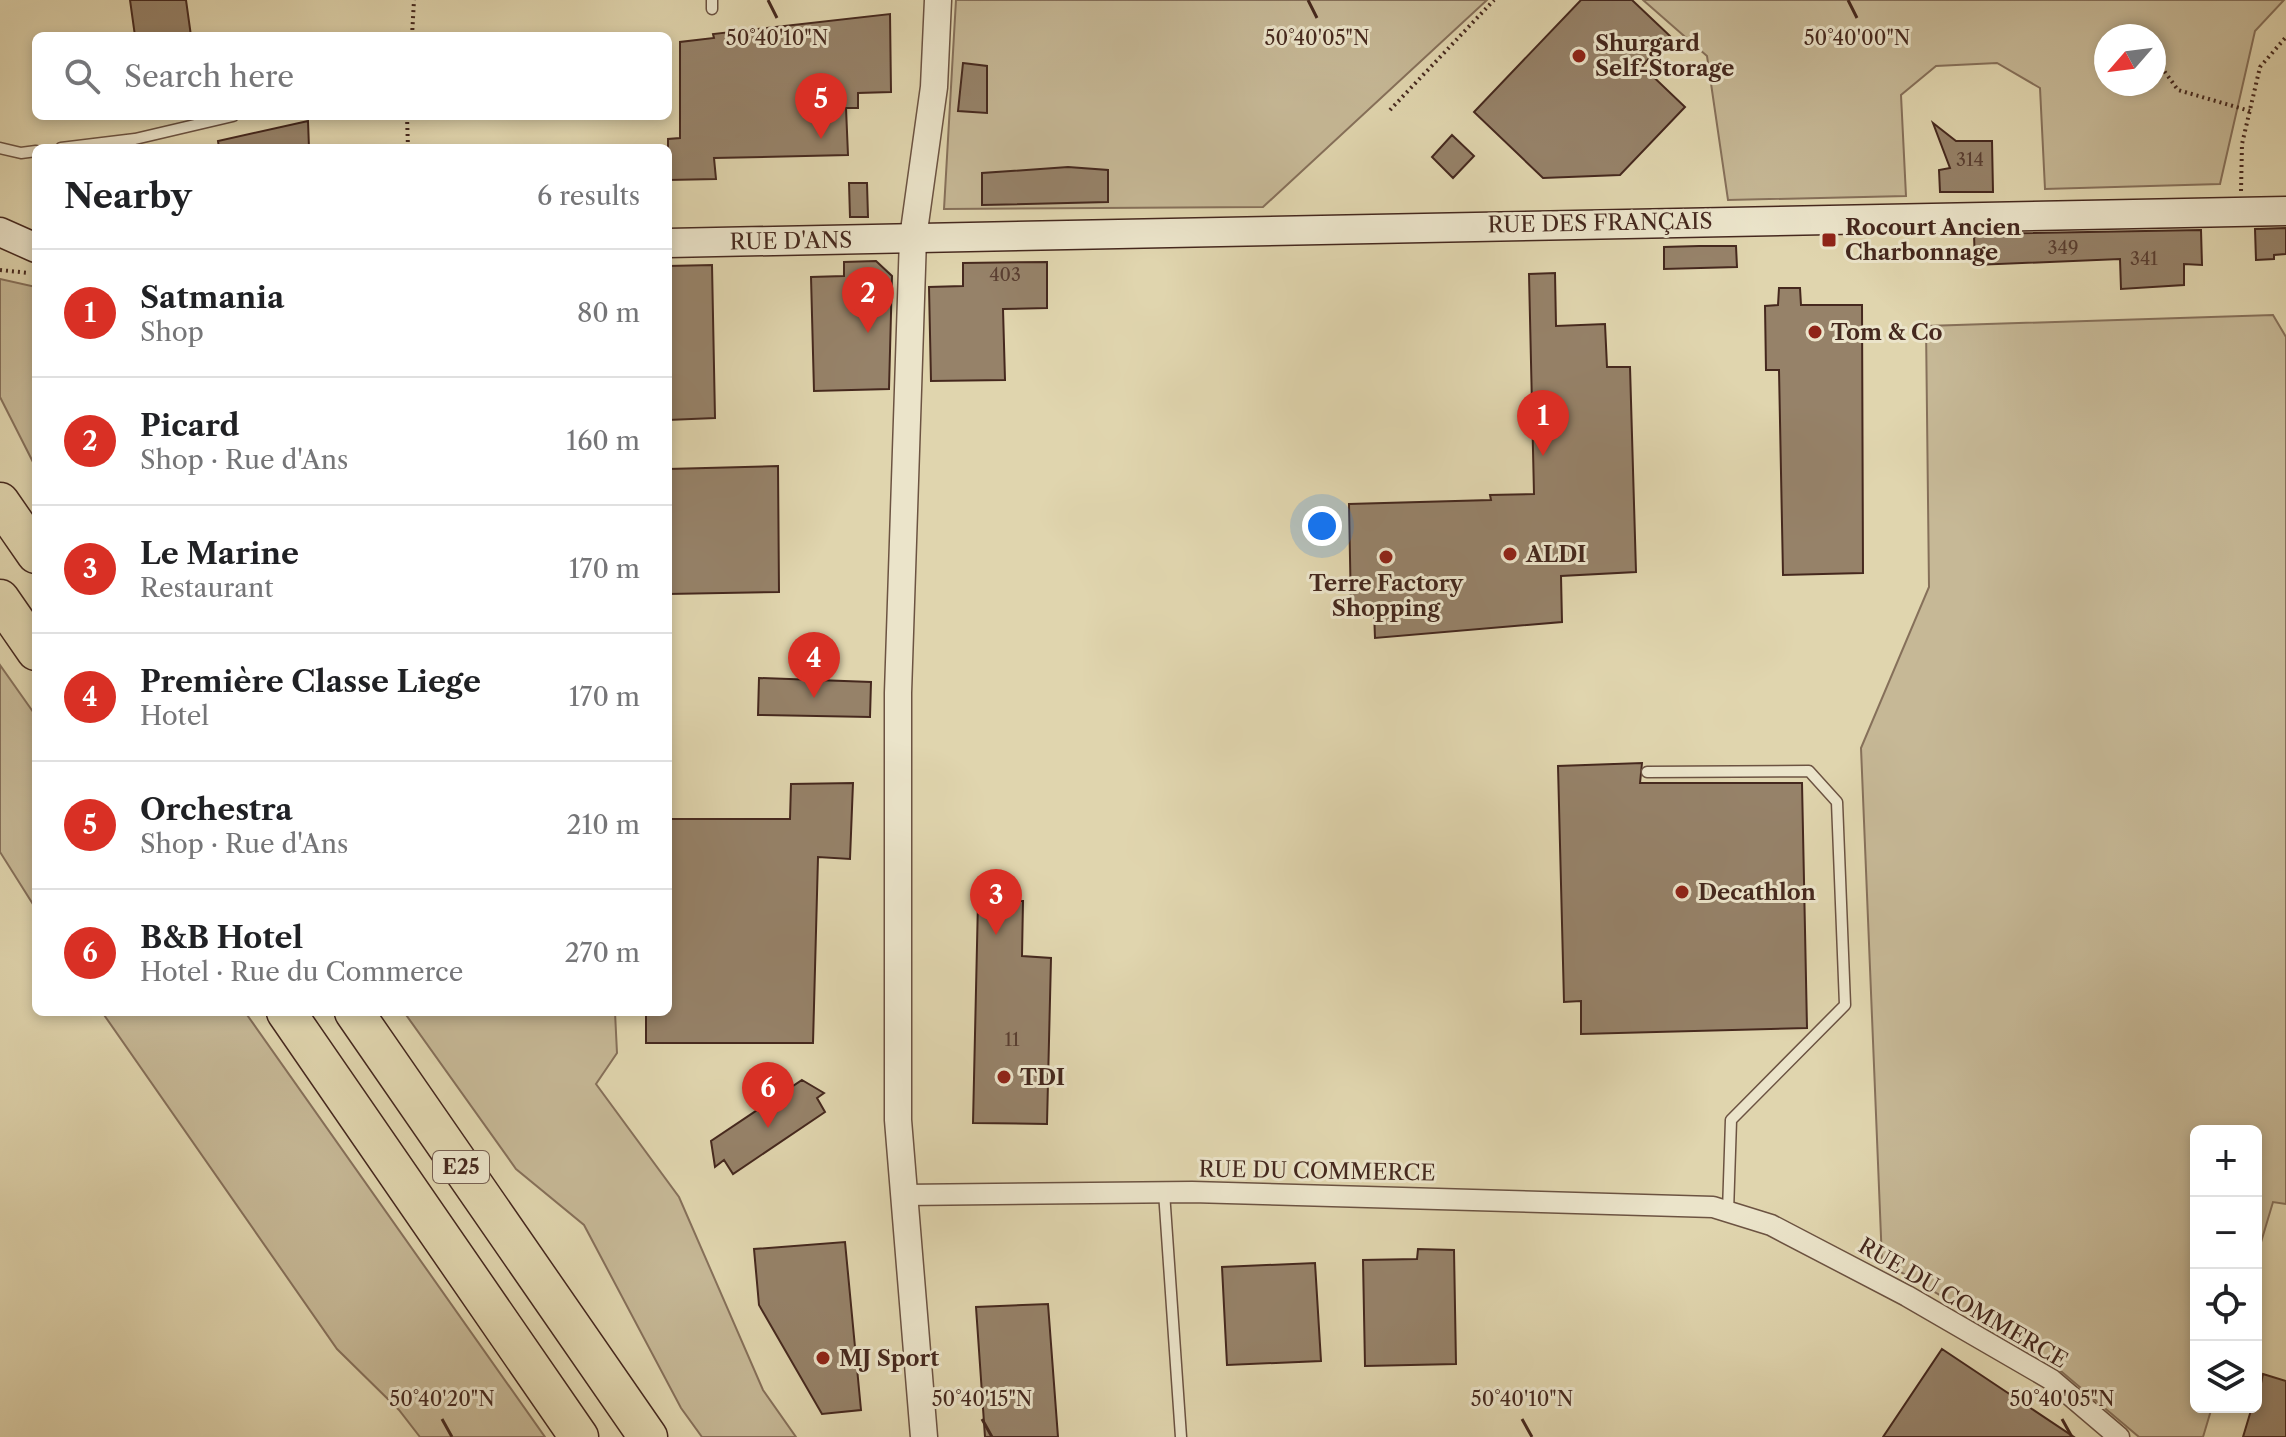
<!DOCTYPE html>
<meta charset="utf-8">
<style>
:root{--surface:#fff;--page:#f6f6f6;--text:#202124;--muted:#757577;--line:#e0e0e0;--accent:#d93025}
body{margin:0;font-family:"Libre Caslon Text",serif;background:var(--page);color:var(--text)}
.controls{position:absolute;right:24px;bottom:24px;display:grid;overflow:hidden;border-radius:12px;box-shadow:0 4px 12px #0003}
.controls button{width:72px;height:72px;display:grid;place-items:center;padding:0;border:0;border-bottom:2px solid var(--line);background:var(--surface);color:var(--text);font:40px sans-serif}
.compass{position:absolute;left:2094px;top:24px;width:72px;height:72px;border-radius:50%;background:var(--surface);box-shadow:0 4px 12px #0003;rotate:242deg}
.you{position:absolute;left:1322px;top:526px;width:28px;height:28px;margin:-20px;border:6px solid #fff;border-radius:50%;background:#1a73e8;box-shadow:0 0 0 12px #1a73e833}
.badge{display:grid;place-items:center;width:52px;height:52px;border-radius:50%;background:var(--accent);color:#fff;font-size:26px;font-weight:700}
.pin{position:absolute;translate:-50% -66px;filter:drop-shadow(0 2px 4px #0008)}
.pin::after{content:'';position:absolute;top:42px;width:28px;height:24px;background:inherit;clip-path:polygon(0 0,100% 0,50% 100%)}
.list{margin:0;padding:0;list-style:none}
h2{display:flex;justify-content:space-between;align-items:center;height:104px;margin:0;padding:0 32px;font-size:34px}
h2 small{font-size:26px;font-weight:400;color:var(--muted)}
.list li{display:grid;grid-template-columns:52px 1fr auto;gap:24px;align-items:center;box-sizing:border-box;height:128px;padding:0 32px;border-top:2px solid var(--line)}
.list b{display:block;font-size:30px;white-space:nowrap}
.list p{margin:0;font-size:26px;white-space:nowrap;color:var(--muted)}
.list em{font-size:26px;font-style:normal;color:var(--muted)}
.icon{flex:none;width:44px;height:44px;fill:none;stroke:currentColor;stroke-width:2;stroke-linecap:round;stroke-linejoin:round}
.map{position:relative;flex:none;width:2286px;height:1437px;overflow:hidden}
.search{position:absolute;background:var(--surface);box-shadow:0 4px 12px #0003;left:32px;top:32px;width:640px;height:88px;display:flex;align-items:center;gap:20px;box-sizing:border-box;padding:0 28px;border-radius:12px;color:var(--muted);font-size:30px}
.panel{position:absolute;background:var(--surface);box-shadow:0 4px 12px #0003;left:32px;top:144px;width:640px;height:872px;border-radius:12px}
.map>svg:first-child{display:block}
.green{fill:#c6b896;stroke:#86705a;stroke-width:2;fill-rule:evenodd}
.building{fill:#968269;stroke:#45281e;stroke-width:2}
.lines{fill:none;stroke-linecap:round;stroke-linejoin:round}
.service-casing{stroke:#6c5342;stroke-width:13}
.minor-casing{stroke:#6c5342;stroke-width:23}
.tertiary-casing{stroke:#6c5342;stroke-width:29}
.secondary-casing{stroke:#45281e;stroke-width:31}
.motorway-casing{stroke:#45281e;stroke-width:41}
.path{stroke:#45281e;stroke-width:4;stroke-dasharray:2 4;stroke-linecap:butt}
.service{stroke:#ebe4ca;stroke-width:10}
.minor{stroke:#ebe4ca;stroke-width:20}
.tertiary{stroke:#ebe4ca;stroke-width:26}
.secondary{stroke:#ebe4ca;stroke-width:28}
.motorway{stroke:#e0d5ae;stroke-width:38}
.ticks{fill:none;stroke:#45281e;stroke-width:3}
.poi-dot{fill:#8f2418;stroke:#ebe4ca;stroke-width:3}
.labels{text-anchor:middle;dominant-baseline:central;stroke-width:6;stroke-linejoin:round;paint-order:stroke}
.number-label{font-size:18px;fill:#593e31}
.shield{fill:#ebe4ca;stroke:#776052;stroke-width:2}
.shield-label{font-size:20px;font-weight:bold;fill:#45281e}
.poi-label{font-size:22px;font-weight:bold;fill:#45281e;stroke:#ebe4ca;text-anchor:start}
.street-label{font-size:22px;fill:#45281e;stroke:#ebe4ca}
.ticks-label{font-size:20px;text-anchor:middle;fill:#45281e;stroke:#ebe4ca;stroke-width:6;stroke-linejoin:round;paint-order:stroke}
</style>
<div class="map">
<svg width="2286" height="1437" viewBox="0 0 2286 1437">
<rect width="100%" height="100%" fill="#e0d5ae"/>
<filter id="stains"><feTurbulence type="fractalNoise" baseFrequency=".0025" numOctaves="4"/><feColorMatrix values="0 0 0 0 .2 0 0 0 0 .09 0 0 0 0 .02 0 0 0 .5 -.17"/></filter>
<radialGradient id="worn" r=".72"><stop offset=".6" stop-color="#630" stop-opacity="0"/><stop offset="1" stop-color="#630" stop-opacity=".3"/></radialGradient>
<path class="green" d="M956 0H1487L1263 207 944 209Z
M1643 0H2284L2255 31 2220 184 2045 189 2040 88 1997 63 1936 66 1901 95 1906 196 1728 200 1707 56ZM2106 36H2154V84H2106Z
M0 279 36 287V468L0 397Z
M2273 315 2286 337V1204L2273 1202 2256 1259V1131H2196V1407H2212L2203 1437H2139L2043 1356 1882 1261 1861 748 1929 587 1926 326Z
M0 665 36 716V909L0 852Z
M102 1012H245L545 1437H420L399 1410 337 1349Z
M404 1012H615L617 1053 596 1084 679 1197 763 1390 796 1437H702L681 1408 584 1225 516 1169Z"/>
<path class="building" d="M130 0H186L191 36H135Z
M1581 0H1632L1670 36 1642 66 1685 107 1620 175 1543 178 1474 112Z
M890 14 891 92 858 93V108H846L848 155 714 158 716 179 668 180V139L680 138V42L714 38 713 34Z
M963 63 987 66V113L958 111Z
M308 121 309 148H219L218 141Z
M1933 123 1956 141H1992L1993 192H1940L1939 170 1950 168Z
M1452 135 1474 156 1453 178 1432 157Z
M1068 167 1108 170V202L982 205V173Z
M849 183H867L868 217H850Z
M2286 228V254L2274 255V259L2256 260 2255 229Z
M2201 230 2202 265 2184 264V285L2121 289 2120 259 1975 265 1974 234Z
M1699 246H1736L1737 267 1664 269V247Z
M876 261 892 276 889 389 814 391 811 277 844 276V262Z
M1047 262V308L1003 309 1005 380 931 381 929 287 963 286V263Z
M712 265 715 418 668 420V266Z
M1555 273 1556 326 1605 324 1607 367H1630L1636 572 1561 576 1562 622 1375 638 1374 611H1351L1349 504 1491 500 1490 495 1534 494 1529 274Z
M1779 288H1800L1801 305H1862L1863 573 1783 575 1779 370H1766L1765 306 1778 305Z
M778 466 779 592 668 594V469Z
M759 678 871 682 870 717 758 715Z
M1642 763 1640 783H1802L1807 1028 1581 1034V1001L1564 1002 1558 766Z
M853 783 850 859 818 857 813 1043H646V1012H668V819H790L791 784Z
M978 901H1023L1022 956 1051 958 1047 1124 973 1123Z
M802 1080 824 1093 817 1098 825 1112 733 1174 724 1160 715 1167 711 1141Z
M845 1242 861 1410 822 1414 759 1305 754 1249Z
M1418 1249 1454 1250 1456 1364 1365 1366 1363 1260 1417 1259Z
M1315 1263 1321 1361 1227 1365 1222 1267Z
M1048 1304 1058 1437H985L976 1307Z
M1942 1349 2074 1437H1883Z
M2263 1374 2286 1381V1437H2243L2252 1407H2256Z"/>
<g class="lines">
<defs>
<path id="service" d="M712 9V0
M0 148 21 153 36 151
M61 148 135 139 233 116
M1647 772 1809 771 1837 802 1845 1005 1731 1120 1728 1212
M1164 1192 1181 1437"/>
<path id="minor" d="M903 1195 1192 1192 1713 1207 1771 1225 1907 1296 2052 1380 2119 1437"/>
<path id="tertiary" d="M924 1437 898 1120V693L913 238 934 87 938 0"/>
<path id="secondary" d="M0 232 36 248
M668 243 2286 211"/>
<path id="motorway" d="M0 502 36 554
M0 599 36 651
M286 1012 579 1437
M354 1012 648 1437"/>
</defs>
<use href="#service" class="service-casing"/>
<use href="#minor" class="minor-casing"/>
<use href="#tertiary" class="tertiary-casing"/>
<use href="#secondary" class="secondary-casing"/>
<use href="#motorway" class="motorway-casing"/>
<path class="path" d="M412 36 414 0
M2154 57 2178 90 2250 111
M1390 110 1494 0
M407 116 408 148
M2241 191 2242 144 2260 67 2286 37
M0 270 29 273"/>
<use href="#service" class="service"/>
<use href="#minor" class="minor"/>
<use href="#tertiary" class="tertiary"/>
<use href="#secondary" class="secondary"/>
<use href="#motorway" class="motorway"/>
</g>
<path class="ticks" d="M768 0 777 18M1308 0 1317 18M1848 0 1857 18M442 1419 452 1437M982 1419 992 1437M1522 1419 1532 1437M2062 1419 2072 1437"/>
<g class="poi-dot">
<circle cx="1579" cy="56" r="8"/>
<rect x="1821" y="232" width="16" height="16" rx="4"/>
<circle cx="1815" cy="332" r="8"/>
<circle cx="1510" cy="554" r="8"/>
<circle cx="1386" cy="557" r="8"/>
<circle cx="1682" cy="892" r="8"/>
<circle cx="1004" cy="1077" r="8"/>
<circle cx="823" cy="1358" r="8"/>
</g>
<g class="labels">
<g class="number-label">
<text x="1970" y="160">314</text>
<text x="2063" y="248">349</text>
<text x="2144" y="259">341</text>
<text x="1005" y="275">403</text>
<text x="1012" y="1040">11</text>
</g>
<rect class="shield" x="433" y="1151" width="56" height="32" rx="6"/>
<g class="shield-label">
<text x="461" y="1167">E25</text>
</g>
<g class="poi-label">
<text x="1595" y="43">Shurgard<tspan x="1595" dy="25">Self-Storage</tspan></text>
<text x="1845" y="227">Rocourt Ancien<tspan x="1845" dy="25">Charbonnage</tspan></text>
<text x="1831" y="332">Tom &amp; Co</text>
<text x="1526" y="554">ALDI</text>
<text x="1386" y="583" text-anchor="middle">Terre Factory<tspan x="1386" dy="25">Shopping</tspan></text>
<text x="1698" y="892">Decathlon</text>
<text x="1020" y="1077">TDI</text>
<text x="839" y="1358">MJ Sport</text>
</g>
<g class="street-label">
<text transform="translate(1600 223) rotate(-1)">RUE DES FRANÇAIS</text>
<text transform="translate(791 241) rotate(-1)">RUE D'ANS</text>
<text transform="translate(1317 1171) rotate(1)">RUE DU COMMERCE</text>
<text transform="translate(1963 1303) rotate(30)">RUE DU COMMERCE</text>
</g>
</g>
<g class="ticks-label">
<text x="777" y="45">50°40'10"N</text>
<text x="1317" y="45">50°40'05"N</text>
<text x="1857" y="45">50°40'00"N</text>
<text x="442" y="1406">50°40'20"N</text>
<text x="982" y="1406">50°40'15"N</text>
<text x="1522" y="1406">50°40'10"N</text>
<text x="2062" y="1406">50°40'05"N</text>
</g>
<rect width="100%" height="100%" filter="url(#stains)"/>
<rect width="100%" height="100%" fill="url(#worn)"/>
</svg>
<div class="controls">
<button>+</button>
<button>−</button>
<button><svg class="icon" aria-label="locate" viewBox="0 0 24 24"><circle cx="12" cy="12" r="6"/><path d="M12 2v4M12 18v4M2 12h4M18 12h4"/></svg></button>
<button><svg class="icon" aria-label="layers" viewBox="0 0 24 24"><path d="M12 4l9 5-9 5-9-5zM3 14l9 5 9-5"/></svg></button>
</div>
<svg class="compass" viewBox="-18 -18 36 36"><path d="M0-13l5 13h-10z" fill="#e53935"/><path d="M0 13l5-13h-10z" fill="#757577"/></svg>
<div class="you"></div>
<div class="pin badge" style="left:1543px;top:456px">1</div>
<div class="pin badge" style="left:868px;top:333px">2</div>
<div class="pin badge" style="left:996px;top:935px">3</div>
<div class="pin badge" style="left:814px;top:698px">4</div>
<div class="pin badge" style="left:821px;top:139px">5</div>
<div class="pin badge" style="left:768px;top:1128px">6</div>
<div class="search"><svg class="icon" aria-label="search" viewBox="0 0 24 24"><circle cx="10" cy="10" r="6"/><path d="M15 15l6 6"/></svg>Search here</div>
<section class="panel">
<h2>Nearby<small>6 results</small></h2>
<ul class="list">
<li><span class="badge">1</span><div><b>Satmania</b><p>Shop</p></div><em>80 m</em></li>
<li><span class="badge">2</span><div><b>Picard</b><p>Shop · Rue d'Ans</p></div><em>160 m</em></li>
<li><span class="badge">3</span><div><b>Le Marine</b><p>Restaurant</p></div><em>170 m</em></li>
<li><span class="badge">4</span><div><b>Première Classe Liege</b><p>Hotel</p></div><em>170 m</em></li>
<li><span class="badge">5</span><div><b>Orchestra</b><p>Shop · Rue d'Ans</p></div><em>210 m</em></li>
<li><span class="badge">6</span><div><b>B&amp;B Hotel</b><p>Hotel · Rue du Commerce</p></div><em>270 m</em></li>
</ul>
</section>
</div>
